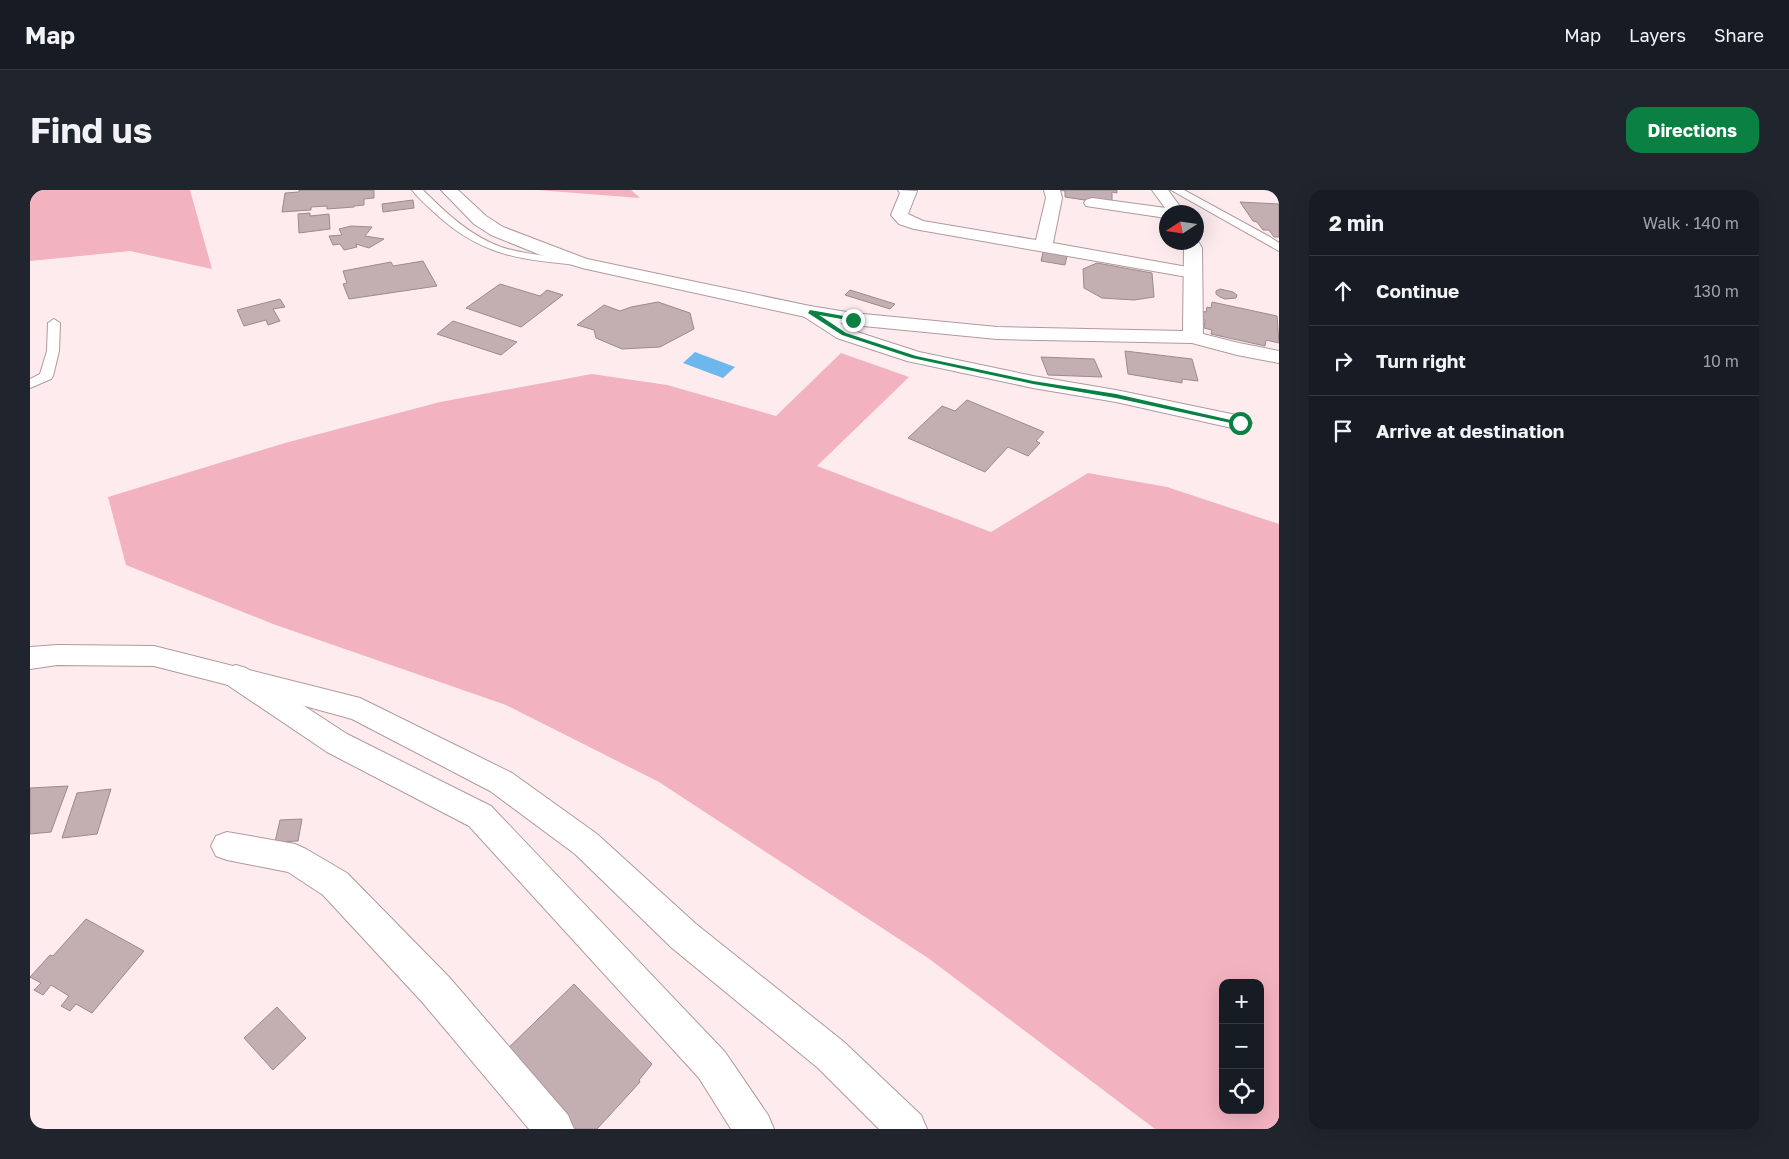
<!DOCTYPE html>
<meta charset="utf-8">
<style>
:root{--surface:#171b24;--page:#20242c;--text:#f1f3f6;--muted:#9ea1a6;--line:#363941;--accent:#0b8043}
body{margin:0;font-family:"Golos Text",sans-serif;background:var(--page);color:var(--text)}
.controls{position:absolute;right:15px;bottom:15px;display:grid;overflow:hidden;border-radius:10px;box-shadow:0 5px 20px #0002}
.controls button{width:45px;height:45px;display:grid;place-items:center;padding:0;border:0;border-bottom:1px solid var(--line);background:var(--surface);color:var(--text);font:25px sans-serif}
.compass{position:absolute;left:1129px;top:15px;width:45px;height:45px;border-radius:50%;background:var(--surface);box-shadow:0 5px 20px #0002;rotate:258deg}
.stop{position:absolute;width:15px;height:15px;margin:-11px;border:4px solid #0b8043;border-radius:50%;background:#fff}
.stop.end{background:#0b8043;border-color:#fff;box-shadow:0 1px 5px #0008}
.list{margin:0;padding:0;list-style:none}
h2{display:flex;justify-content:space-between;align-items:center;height:65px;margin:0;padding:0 20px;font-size:21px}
h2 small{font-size:16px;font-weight:400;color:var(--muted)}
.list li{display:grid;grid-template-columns:32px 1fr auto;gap:15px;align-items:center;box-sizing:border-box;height:70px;padding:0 20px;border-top:1px solid var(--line)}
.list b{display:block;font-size:19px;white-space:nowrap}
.list em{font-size:16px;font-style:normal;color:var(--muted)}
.icon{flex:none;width:28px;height:28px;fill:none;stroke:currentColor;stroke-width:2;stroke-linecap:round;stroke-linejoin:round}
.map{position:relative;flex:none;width:1249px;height:939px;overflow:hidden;border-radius:15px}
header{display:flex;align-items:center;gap:30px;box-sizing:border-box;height:70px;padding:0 25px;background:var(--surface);border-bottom:1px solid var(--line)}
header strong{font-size:24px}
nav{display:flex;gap:28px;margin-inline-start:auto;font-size:18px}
.intro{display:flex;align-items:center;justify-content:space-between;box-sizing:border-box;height:120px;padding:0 30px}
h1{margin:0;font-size:35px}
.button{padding:12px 22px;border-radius:15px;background:var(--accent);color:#fff;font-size:18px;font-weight:700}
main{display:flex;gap:30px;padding:0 30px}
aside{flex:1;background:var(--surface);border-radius:15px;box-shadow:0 5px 20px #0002}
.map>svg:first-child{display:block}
.green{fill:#f3b2bf;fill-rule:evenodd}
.water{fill:#6db7ed}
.building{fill:#c3aeb1;stroke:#9e8a8d}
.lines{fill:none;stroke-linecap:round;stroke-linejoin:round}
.lane-casing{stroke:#af9a9e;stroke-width:2}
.street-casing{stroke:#af9a9e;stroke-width:2}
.secondary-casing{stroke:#af9a9e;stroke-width:2}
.primary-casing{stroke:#af9a9e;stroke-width:2}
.lane{fill:#fff;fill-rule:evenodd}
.street{fill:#fff;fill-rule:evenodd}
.secondary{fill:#fff;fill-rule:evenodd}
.primary{fill:#fff;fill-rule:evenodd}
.route{fill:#0b8043}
</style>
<header>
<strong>Map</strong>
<nav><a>Map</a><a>Layers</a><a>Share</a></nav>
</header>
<div class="intro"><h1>Find us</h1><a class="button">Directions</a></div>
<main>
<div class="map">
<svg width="1249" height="939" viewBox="0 0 1249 939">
<rect width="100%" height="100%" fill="#fdebee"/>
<path class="green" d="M0 0H160L182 79 100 61 0 71Z
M507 0H601L610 8Z
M811 163 879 187 787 276 961 342 1058 283 1137 297 1249 334V939H1125L898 768 629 592 476 515 243 434 96 375 78 307 255 253 410 212 562 184 637 195 746 226ZM1193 793H1230V920H1193Z"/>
<path class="water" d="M665 162 705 177 693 188 653 173Z"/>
<path class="building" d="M269 0H344V8L334 9V15L324 16V17L297 19V16L281 17V20L252 22 255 3 269 2Z
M1029 0H1087V3L1082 2V12L1074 13 1035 7V1Z
M383 10 384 18 353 22 352 14Z
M1210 12 1249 14V47H1244L1239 40H1233L1227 32 1223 31Z
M280 23V26L299 24 300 39 269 43 268 24Z
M321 36 342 37 335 46 354 49 339 58 326 54 327 57 314 60 310 54 303 55 299 46 312 45 309 39Z
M1013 62 1037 66 1035 75 1011 71Z
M393 71 407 96 319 109 313 94 317 93 313 81 361 72 363 76Z
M1067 73 1122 83 1124 107 1104 110 1072 108 1054 98 1053 79Z
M470 94 510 106 517 100 533 105 491 137 436 118Z
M1190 99 1203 102 1207 105 1206 108 1195 109 1190 107 1186 104V101Z
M820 100 865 114 860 119 815 105Z
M250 109 255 117 243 119 250 131 238 135 236 130 214 136 207 120Z
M628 112 660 123 664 139 630 157 592 159 566 148 564 140 547 135 574 115 590 121 601 117Z
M1182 112 1247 126 1249 153 1236 150 1235 156 1181 144 1182 140 1174 138 1175 130 1168 129 1169 121 1176 122 1177 117 1181 118Z
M423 131 487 152 471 165 407 144Z
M1095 161 1162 169 1168 191 1152 189V193L1098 184Z
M1011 167 1064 169 1072 187 1018 185Z
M937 210 1014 242 1006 251 1010 253 998 266 978 257 955 282 878 248 912 216 925 221Z
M38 596 21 642 0 644V598Z
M81 599 67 644 32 648 47 603Z
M272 629 268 651 245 652 250 630Z
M56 729 114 761 62 823 46 814 40 821 31 816 39 806 21 795 13 805 4 800 11 793 0 787 20 765 23 766Z
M544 794 622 874 609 890 610 892 567 939H530L468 868Z
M247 817 276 848 243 880 214 848Z"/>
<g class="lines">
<defs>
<path id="lane" d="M382 0H393C415 22 440 46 471 57 495 65 522 66 547 69L553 72 547 75C489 69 452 66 406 24 398 17 389 9 382 0Z
M1141 0H1154L1240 47 1249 53V61Z
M24 129 30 133 29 161 23 186 21 189 0 198V189L10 184 17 161 18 133Z"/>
<path id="street" d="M868 0 887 1 878 24 893 31 1006 50 1016 8 1014 0H1030L1032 8 1023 53 1163 78 1169 79 1172 83 1169 87 1163 88 884 39 869 34 861 25 870 3Z
M1062 8 1136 18 1142 19 1144 22H1136V28L1056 16 1054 13 1056 10Z
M780 116 787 118 821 140 889 162 1003 186 1086 200 1211 226 1219 228 1222 233 1219 238 1211 240 1086 212 1003 198 877 171 807 148 773 126 771 122 773 118Z
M206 475 216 478 317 544 461 616 695 862 738 925 744 939H701L669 888 439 636 297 562 196 494 192 486 196 478Z
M197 642 265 654 276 659 317 683 419 787 538 925 544 939H499L393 813 293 705 258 682 197 670 186 666 181 656 186 646Z"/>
<path id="secondary" d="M411 0H428L456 26 473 37 557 69 780 116 823 123 967 137 1153 141 1154 58 1153 52H1166V48L1172 58 1173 144 1209 153 1249 161V173L1207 165 1162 153 967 149 823 135 780 128 552 78 508 64 461 45 444 34Z
M1122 0H1138L1154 22H1138Z"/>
<path id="primary" d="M27 455 124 456 330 508 482 583 567 644 666 734 814 852 891 925 897 939H849L788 878 642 758 545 664 460 601 322 529 206 497 124 476 27 475 0 479V457Z"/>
</defs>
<use href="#lane" class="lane-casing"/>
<use href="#street" class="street-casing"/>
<use href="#secondary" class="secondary-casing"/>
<use href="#primary" class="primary-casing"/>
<use href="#lane" class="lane"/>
<use href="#street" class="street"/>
<use href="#secondary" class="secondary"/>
<use href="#primary" class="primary"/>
</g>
<path class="route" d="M780 120 825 128 823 131 789 125 816 143 886 166 1003 191 1086 204 1214 233 1210 235 1086 208 1003 194 882 168 812 145 778 123Z"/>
</svg>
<div class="controls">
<button>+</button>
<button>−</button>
<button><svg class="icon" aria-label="locate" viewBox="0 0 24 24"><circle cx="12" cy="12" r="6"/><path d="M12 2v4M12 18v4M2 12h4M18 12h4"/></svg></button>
</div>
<svg class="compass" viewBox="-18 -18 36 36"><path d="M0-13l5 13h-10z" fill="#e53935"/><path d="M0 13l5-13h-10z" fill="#9ea1a6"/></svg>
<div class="stop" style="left:1210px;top:233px"></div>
<div class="stop end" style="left:823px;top:130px"></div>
</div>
<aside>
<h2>2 min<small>Walk · 140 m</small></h2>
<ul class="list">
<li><svg class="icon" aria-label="ahead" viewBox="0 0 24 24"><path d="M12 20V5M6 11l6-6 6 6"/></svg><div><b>Continue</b></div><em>130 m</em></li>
<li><svg class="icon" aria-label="right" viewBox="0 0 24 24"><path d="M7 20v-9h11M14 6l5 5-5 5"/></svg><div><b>Turn right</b></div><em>10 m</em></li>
<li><svg class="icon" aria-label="arrive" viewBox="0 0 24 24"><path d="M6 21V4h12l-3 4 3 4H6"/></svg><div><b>Arrive at destination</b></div></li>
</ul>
</aside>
</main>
